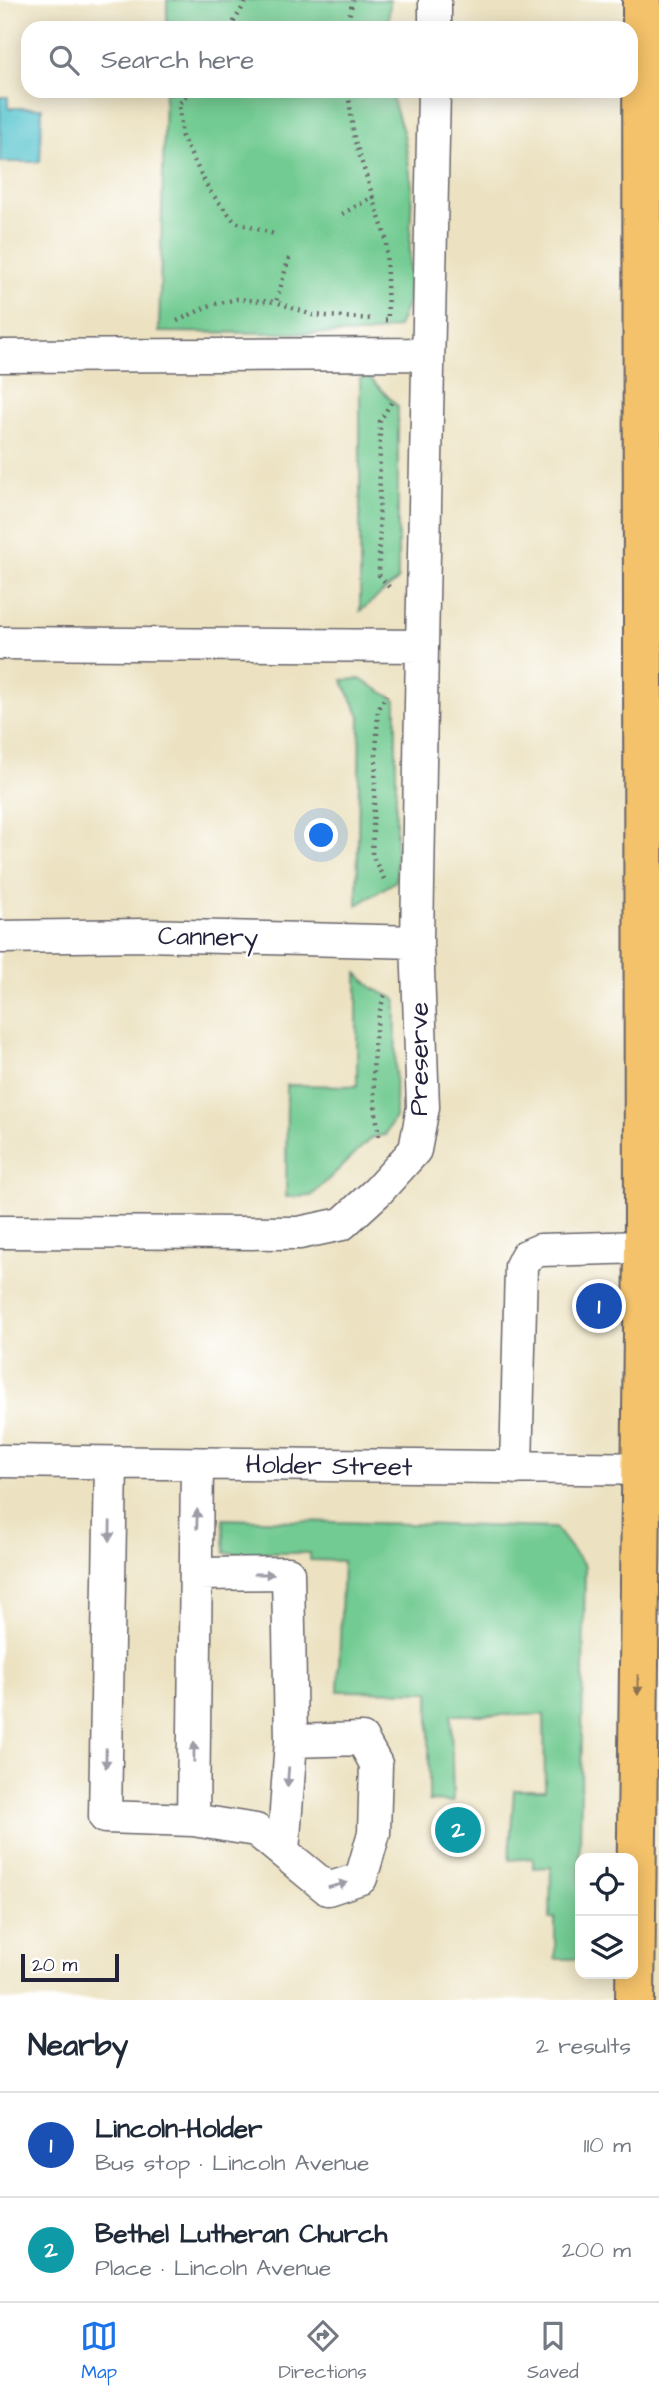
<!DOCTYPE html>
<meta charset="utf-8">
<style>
:root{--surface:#fff;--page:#f6f6f7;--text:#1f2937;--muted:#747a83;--line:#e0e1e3;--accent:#1a73e8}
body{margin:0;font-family:"Architects Daughter",sans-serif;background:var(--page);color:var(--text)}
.controls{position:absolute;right:21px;bottom:21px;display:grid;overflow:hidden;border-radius:14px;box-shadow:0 4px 18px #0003}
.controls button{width:63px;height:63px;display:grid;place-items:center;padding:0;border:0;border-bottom:2px solid var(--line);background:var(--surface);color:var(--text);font:35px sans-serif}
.scale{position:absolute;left:21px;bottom:18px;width:98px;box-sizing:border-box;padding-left:7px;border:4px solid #22223b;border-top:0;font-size:19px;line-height:24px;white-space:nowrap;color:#22223b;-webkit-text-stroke:5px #fff;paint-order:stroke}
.you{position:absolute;left:322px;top:836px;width:24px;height:24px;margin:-18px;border:5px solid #fff;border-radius:50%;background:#1a73e8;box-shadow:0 0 0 10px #1a73e833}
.badge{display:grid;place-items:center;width:46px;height:46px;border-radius:50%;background:var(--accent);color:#fff;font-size:23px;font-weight:700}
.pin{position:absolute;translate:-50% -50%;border:4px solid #fff;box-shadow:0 2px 7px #0006}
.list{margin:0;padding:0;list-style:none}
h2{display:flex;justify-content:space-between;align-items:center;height:91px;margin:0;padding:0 28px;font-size:30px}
h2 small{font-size:23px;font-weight:400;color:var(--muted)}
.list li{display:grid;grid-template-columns:46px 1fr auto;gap:21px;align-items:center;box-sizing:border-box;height:105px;padding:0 28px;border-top:2px solid var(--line)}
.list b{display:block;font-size:26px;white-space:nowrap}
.list p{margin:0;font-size:23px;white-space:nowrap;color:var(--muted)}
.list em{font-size:23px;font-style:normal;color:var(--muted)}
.icon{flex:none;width:38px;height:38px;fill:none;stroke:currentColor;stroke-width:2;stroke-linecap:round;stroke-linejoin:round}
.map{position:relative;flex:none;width:659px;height:2000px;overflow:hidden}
.search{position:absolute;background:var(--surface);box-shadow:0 4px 18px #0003;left:21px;right:21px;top:21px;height:77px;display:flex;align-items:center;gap:18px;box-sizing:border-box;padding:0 24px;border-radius:21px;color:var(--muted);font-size:26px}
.sheet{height:301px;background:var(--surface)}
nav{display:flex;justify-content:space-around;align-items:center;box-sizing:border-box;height:98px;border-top:2px solid var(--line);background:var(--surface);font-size:19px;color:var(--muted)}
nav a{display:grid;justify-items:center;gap:4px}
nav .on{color:var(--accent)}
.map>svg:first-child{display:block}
.green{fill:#72cb92;stroke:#4a7666;stroke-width:2}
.water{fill:#58c5cf;stroke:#3d7485;stroke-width:2}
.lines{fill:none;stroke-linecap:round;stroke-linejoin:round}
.minor-casing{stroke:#69656a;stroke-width:35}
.major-casing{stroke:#69656a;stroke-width:42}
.path{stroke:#69656a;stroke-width:4.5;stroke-dasharray:2 5;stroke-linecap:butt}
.minor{stroke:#fff;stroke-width:32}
.major{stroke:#f4c26a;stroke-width:38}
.oneway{fill:#9c9ca7}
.oneway2{fill:#8b7252}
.labels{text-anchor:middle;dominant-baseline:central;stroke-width:5;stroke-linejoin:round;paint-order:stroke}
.street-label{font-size:26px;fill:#22223b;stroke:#fff}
</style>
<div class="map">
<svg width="659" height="2000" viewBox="0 0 659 2000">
<rect width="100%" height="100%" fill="#fff"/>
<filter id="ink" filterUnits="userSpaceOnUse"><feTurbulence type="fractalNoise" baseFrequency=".0143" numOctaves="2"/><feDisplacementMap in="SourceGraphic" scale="14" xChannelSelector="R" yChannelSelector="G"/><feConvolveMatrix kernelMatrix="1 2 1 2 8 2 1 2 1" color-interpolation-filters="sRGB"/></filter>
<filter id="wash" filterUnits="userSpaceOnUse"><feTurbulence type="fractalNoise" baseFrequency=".00686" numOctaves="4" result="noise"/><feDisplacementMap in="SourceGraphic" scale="28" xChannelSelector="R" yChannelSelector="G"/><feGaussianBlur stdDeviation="1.57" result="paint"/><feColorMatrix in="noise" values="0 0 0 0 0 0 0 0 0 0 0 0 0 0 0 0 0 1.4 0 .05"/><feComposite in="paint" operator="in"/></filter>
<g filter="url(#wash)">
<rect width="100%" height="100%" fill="#ece2c1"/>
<path class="green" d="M167 0H390L388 28H167Z
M165 91H390L404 135 412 186 408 302 398 327 367 334 159 332Z
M369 377 398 407V580L360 611V378Z
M360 679 396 700V881L357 905 360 716 342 680Z
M357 973 374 989 396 999 395 1117 385 1135 372 1137 311 1196 286 1197 287 1085 357 1086Z
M223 1519 555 1528 585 1567 578 1959H555V1918L550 1919 551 1867 533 1868V1858L509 1860 514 1790H545L544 1715H451L453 1802 429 1801V1692L338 1691 343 1561 310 1560V1553H225Z"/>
<path class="water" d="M0 97H8V108H42L40 162H0Z"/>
</g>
<g filter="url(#ink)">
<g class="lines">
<defs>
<path id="minor" d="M435 28V0
M0 356 428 354
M0 643 422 646 434 91
M0 937 144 935 417 942
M0 1232 299 1233 342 1224 378 1191 415 1150 423 1107 417 942 422 646
M0 1461 659 1469
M111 1463 105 1817 193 1820 256 1830 328 1889 361 1878 374 1833 376 1764 362 1739 291 1741 283 1852
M516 1468 521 1266 526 1256 540 1250 644 1247
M196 1574 288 1573 291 1741
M193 1820 197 1464"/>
<path id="major" d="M635 2000 644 1247 642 0"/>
</defs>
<use href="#minor" class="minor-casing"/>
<use href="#major" class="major-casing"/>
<path class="path" d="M230 28 247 0
M346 28 353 0
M191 91 179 104 182 137 209 190 235 222 274 234
M373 197 386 239 388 320H385
M342 214 373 197 354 138 348 91
M289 258 276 302 312 315 373 319
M177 321 211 305 237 299 276 302
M389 587 379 575 380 421 392 401
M384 879 372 855 378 708 387 695
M379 1136C372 1089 369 1039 385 994"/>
<use href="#minor" class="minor"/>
<use href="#major" class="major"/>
</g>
<defs><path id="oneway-solid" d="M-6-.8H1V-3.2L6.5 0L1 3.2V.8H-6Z" transform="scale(1.75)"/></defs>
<g class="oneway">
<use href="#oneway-solid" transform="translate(197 1519) rotate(-89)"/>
<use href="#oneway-solid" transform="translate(110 1531) rotate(91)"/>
<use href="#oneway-solid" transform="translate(264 1574)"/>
<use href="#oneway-solid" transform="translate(194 1752) rotate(-89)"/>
<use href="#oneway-solid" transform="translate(106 1758) rotate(91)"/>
<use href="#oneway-solid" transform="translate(288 1777) rotate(94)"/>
<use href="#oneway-solid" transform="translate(338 1885) rotate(-14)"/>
</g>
<use class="oneway2" href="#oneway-solid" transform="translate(638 1685) rotate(91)"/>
</g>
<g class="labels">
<g class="street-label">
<text transform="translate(208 937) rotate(1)">Cannery</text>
<text transform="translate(419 1059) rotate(-90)">Preserve</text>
<text transform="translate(329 1466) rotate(1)">Holder Street</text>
</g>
</g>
</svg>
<div class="controls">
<button><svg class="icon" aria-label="locate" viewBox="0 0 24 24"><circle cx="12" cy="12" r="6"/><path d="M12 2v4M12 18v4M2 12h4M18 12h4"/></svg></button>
<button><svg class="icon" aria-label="layers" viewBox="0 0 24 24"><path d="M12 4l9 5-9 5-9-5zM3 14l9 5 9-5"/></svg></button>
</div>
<div class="scale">20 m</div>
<div class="you"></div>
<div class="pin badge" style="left:599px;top:1306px;background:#1a4fb4">1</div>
<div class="pin badge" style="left:458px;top:1830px;background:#0f9aa8">2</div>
<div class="search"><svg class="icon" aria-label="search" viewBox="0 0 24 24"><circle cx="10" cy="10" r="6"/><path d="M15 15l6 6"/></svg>Search here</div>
</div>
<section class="sheet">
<h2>Nearby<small>2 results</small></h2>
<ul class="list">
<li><span class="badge" style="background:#1a4fb4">1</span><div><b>Lincoln-Holder</b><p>Bus stop · Lincoln Avenue</p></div><em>110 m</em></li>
<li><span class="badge" style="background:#0f9aa8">2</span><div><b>Bethel Lutheran Church</b><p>Place · Lincoln Avenue</p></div><em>200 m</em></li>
</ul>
</section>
<nav>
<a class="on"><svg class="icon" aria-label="map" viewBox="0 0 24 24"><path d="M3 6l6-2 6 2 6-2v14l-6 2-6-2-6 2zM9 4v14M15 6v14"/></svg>Map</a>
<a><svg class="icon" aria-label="directions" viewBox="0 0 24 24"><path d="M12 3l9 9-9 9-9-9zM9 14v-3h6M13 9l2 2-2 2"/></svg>Directions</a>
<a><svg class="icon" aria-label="saved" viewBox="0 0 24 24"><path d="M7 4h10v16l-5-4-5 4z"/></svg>Saved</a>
</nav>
